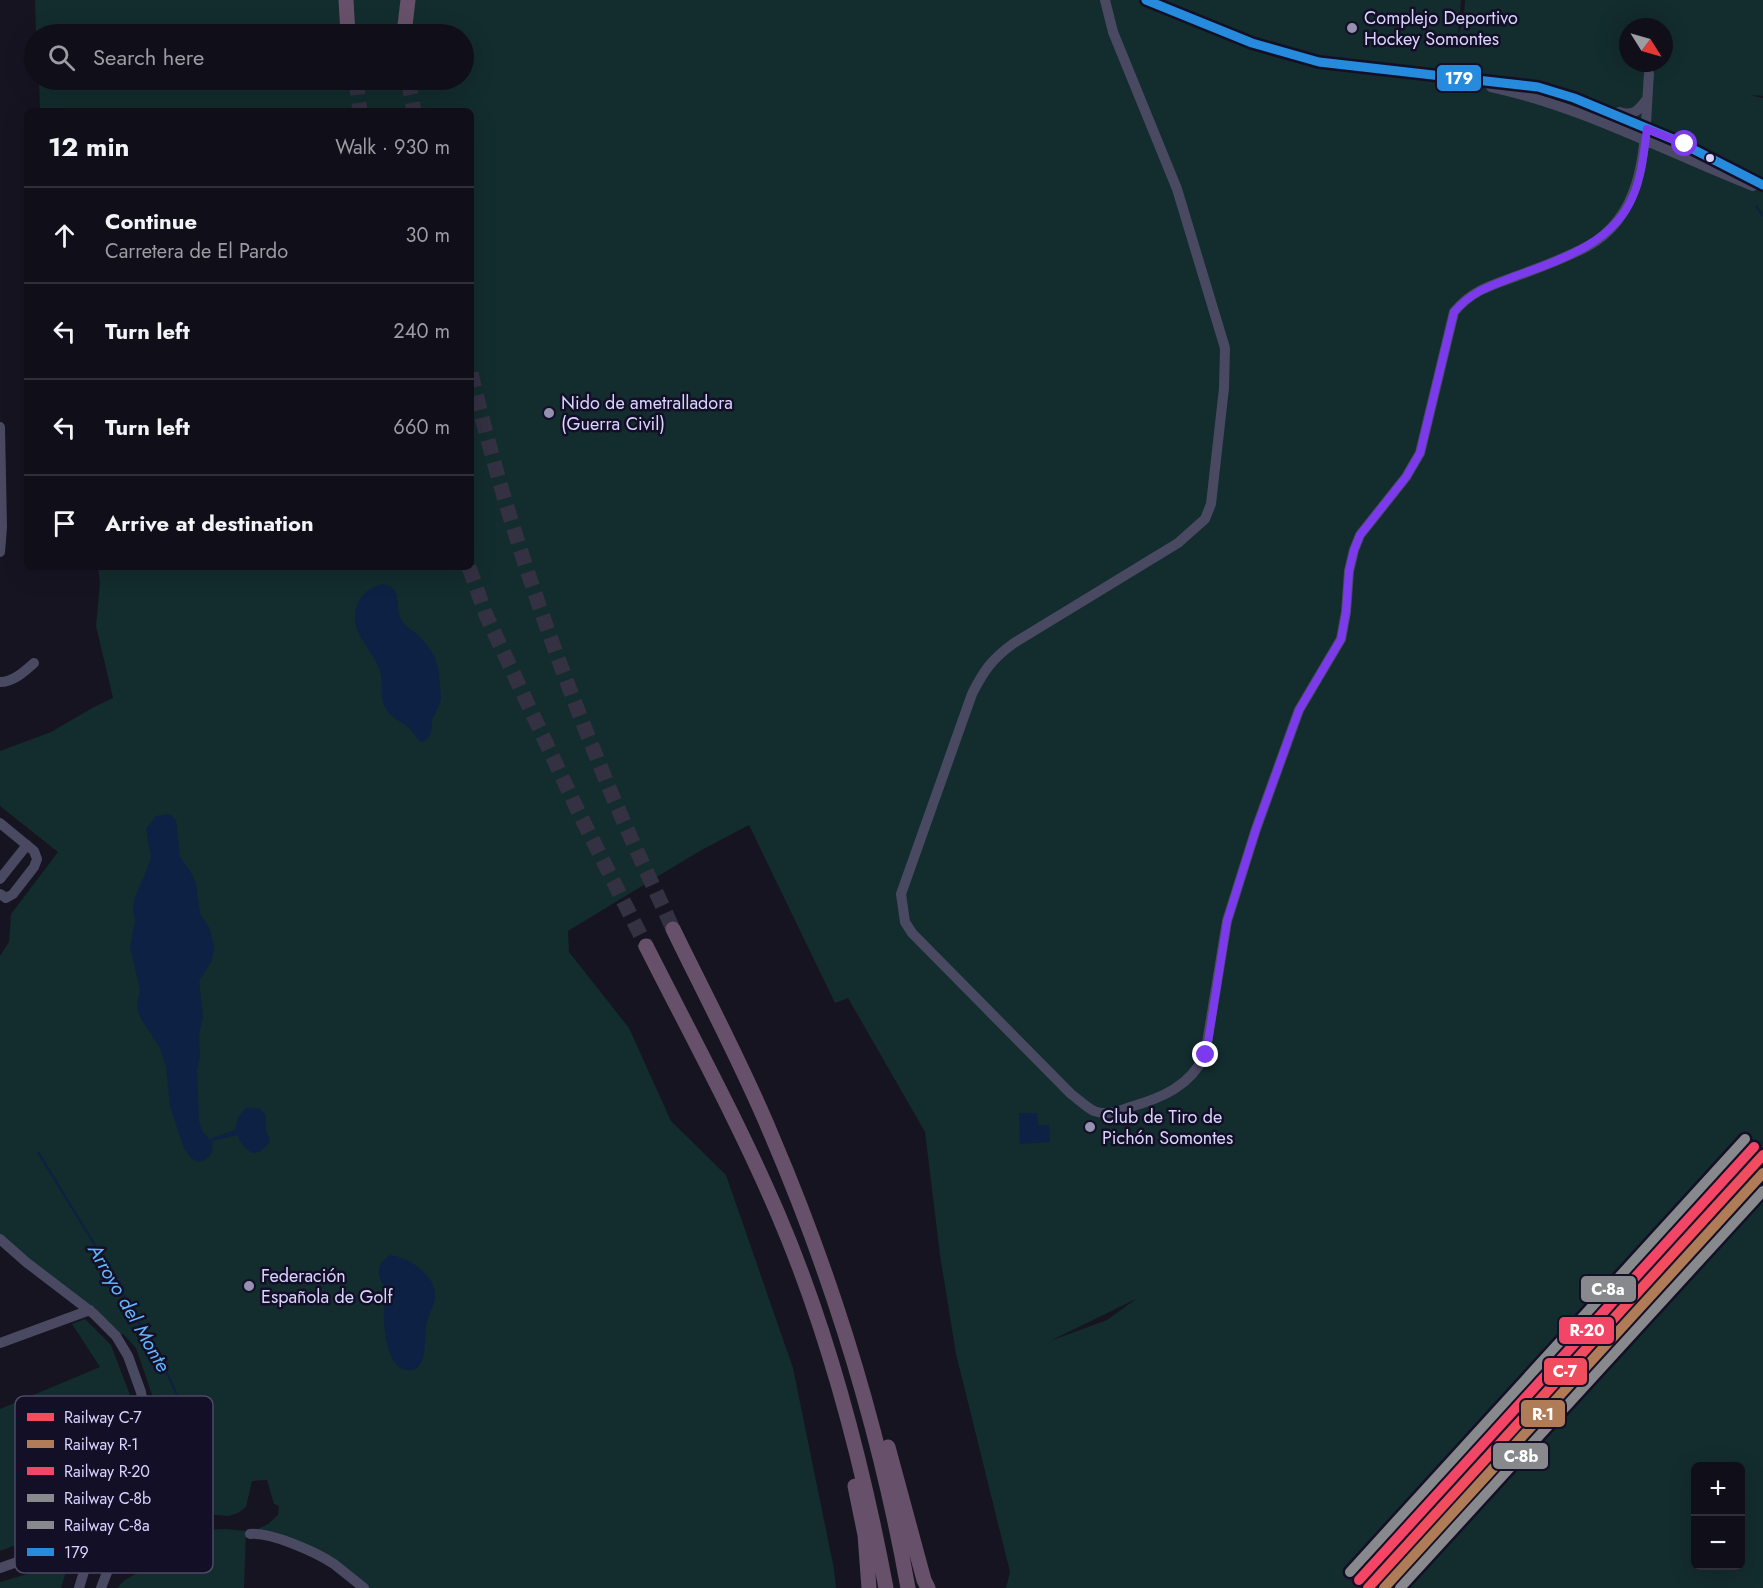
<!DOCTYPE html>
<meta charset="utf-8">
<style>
:root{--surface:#100f19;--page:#191822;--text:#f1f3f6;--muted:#9c9ca2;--line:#302f38}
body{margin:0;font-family:Jost,sans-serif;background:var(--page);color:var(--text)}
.controls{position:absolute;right:18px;bottom:18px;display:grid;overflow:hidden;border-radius:9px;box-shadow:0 6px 24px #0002}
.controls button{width:54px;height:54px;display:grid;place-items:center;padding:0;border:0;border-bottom:2px solid var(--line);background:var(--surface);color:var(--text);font:30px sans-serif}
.compass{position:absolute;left:1619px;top:18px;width:54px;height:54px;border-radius:50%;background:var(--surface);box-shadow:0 6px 24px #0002;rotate:127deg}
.stop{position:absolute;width:18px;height:18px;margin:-14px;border:4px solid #7c3aed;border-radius:50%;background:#fff}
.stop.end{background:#7c3aed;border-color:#fff;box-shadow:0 2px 6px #0008}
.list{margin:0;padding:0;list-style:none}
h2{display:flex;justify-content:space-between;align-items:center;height:78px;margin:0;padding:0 24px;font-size:26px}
h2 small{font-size:20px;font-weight:400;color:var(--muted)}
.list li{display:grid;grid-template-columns:39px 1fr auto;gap:18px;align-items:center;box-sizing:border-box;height:96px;padding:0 24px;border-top:2px solid var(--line)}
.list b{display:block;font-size:22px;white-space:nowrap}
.list p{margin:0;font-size:20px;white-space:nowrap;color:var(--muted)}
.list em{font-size:20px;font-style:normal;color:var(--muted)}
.icon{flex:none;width:33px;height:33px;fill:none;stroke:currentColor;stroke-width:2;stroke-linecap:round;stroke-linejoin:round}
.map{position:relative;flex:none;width:1763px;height:1588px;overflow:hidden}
.search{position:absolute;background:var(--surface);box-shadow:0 6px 24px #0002;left:24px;top:24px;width:450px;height:66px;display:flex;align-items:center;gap:15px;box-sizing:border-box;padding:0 21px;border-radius:33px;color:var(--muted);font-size:22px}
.panel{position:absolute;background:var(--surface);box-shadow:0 6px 24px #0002;left:24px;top:108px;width:450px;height:462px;border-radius:9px}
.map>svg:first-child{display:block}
.green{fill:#132c2d;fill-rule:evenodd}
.water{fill:#0d2144}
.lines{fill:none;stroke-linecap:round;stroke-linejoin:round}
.stream{stroke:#0d2144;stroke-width:2}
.highway-tunnel{stroke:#333142;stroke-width:15;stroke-dasharray:15 8;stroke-linecap:butt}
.minor{stroke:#4a4962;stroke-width:10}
.highway{stroke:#67516a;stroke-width:15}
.bus-1-casing{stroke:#130f26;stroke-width:14}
.bus-1{stroke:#268bdd;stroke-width:9}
.rail-1-casing{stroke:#130f26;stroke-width:15}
.rail-2-casing{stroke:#130f26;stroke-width:15}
.rail-3-casing{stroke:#130f26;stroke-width:15}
.rail-4-casing{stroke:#130f26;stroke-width:15}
.rail-5-casing{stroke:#130f26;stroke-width:15}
.rail-1{stroke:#f24d5e;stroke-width:10}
.rail-2{stroke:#b07c57;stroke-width:10}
.rail-3{stroke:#f34667;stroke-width:10}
.rail-4{stroke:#88898c;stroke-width:10}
.rail-5{stroke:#88898c;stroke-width:10}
.route{stroke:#7c3aed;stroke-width:8}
.poi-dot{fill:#9591b1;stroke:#130f26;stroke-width:2}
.bus-dot{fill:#d9d4ff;stroke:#130f26;stroke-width:2}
.labels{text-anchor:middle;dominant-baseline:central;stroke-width:5;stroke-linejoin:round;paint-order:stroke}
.poi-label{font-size:18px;fill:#d9d4ff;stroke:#130f26;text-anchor:start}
.water-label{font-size:20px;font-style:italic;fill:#62b6ff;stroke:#130f26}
.key{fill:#130f26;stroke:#4e4a67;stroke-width:1.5}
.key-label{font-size:16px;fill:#d9d4ff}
.line-badge{stroke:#130f26;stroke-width:2}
.badge-label{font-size:16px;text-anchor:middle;font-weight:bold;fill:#fff}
</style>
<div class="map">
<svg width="1763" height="1588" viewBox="0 0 1763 1588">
<rect width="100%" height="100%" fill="#161421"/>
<path class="green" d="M35 0H1461L1458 36 1464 17 1465 0H1763V96L1750 95 1763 98V1588H1006L1010 1572 956 1354 940 1255 925 1132 848 998 835 1003 749 825 698 852 568 931 569 952 629 1028 671 1121 726 1175 793 1368 834 1569 836 1588H364L332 1563 256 1530 268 1524 278 1515 279 1506 274 1504 267 1480 252 1481 246 1507 238 1513 228 1516 183 1512 158 1505 147 1485 161 1421 136 1348 123 1334 113 1337 0 1235V956L9 942 11 914 58 852 0 806V751L51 732 94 707 113 698 96 626 100 583 98 567H471V111H40L39 80H464V34H36ZM1628 27H1664V63H1628ZM1136 1299 1107 1320 1050 1341ZM1696 1466H1740V1566H1696Z
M85 1319 111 1345 130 1395 133 1412 131 1454 118 1473 101 1484 77 1495 59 1524 42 1535 0 1551V1409L100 1367 72 1324Z
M226 1529 246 1531 244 1588H117L125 1580 153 1564 173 1542 203 1530Z
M58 1565 66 1572 61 1588H0V1582Z"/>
<path class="water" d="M383 584C404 588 394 608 402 621 406 628 414 631 419 636 435 653 439 663 440 685 440 691 442 698 440 703 438 709 434 714 432 720 431 730 433 739 421 742 416 738 414 733 409 728 402 721 389 717 385 707 379 696 384 683 380 671 373 648 346 631 358 603 363 592 372 587 383 584Z
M170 814 176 820 180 857 190 871 196 884 200 914 210 929 214 949 212 960 199 981 203 1017 199 1035 200 1056 197 1070 199 1121 202 1131 209 1139 235 1130 238 1117 246 1108 260 1109 266 1115V1130L270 1142 260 1152 252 1153 243 1146 237 1135 212 1141C214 1153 210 1159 198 1162L191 1158 184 1148 170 1106 166 1067 160 1048 140 1017 137 1005 140 990 130 947 135 921 133 909 135 896 144 877 151 858 146 829 156 816Z
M1019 1113H1037L1038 1125H1049L1050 1142 1020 1144Z
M390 1255C408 1257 436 1275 435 1296 435 1305 429 1313 427 1322 423 1336 430 1374 406 1370 388 1368 383 1328 384 1314 384 1306 387 1299 386 1291 384 1283 377 1278 379 1269 380 1263 385 1259 390 1255Z"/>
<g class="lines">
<path class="stream" d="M1756 206 1763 216
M38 1152 96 1247 164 1367 179 1399 209 1507"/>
<path class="highway-tunnel" d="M356 80 360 111
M408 80 414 111
M471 373C502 505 547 637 599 763 621 819 648 874 673 929
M469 567 486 615 578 811 646 946"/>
<path class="minor" d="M1105 0 1113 32 1177 189 1225 348 1224 388 1211 504 1205 519 1178 543 1014 643C992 659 984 670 972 694L901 894 905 922 912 933 1071 1094C1078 1099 1086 1107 1094 1111 1106 1116 1119 1111 1130 1107 1162 1098 1190 1086 1205 1055L1227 921 1256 829 1299 710 1341 639 1346 612 1349 571 1354 550 1360 535 1406 477 1420 453 1454 312C1474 288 1496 284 1525 273 1546 265 1568 257 1588 246 1650 211 1644 135 1649 74
M1146 0C1203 24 1258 50 1319 62L1538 87 1574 98 1675 140 1763 185
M1491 87C1583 107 1666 152 1753 186
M1619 112C1633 117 1639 110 1647 99
M0 427 2 527 0 552
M0 682C13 682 24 672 34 663
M0 823 34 851 37 859 34 867 13 894 6 898 0 894
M0 879 27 845
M0 1239 26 1262 94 1314 116 1336 128 1356 141 1392 144 1410 141 1473V1492L148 1510 149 1521 147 1531
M0 1343 90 1310
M81 1529a33 33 0 1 1 66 0a33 33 0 1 1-66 0Z
M104 1498 126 1476 141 1453
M250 1534C271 1532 316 1552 334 1564 344 1572 354 1580 364 1588
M0 1568 82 1539
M79 1588 90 1552
M101 1588 111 1562"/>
<path class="highway" d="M346 0 348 34
M404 34 408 0
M673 929C706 997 742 1064 771 1134 833 1279 880 1432 908 1588
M646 946C691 1035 739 1123 778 1214 829 1333 862 1461 886 1588
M888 1447 924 1580 928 1588
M855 1486 865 1535 869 1588"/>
<defs>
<path id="bus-1" d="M1146 0 1252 43 1319 62 1538 87 1574 98 1675 140 1763 185"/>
</defs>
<use href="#bus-1" class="bus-1-casing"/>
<use href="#bus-1" class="bus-1"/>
<defs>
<path id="rail-1" d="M1368 1588 1763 1155"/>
<path id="rail-2" d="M1384 1588 1763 1173"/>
<path id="rail-3" d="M1359 1580 1754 1147"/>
<path id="rail-4" d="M1400 1588 1763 1191"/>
<path id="rail-5" d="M1350 1572 1745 1139"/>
</defs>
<use href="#rail-1" class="rail-1-casing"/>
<use href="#rail-2" class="rail-2-casing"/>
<use href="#rail-3" class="rail-3-casing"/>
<use href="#rail-4" class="rail-4-casing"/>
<use href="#rail-5" class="rail-5-casing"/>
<use href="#rail-1" class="rail-1"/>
<use href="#rail-2" class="rail-2"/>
<use href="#rail-3" class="rail-3"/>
<use href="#rail-4" class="rail-4"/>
<use href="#rail-5" class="rail-5"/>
</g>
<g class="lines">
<path class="route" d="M1206 1055 1227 921 1256 829 1299 710 1341 639 1346 612 1349 571 1354 550 1360 535 1406 477 1420 453 1454 312C1472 291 1490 286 1516 276 1560 260 1614 243 1633 196 1642 176 1644 151 1647 129L1685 144"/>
</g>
<g class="poi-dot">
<circle cx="1352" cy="28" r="6"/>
<circle cx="549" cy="413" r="6"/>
<circle cx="1090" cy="1127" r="6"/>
<circle cx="249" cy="1286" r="6"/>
</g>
<circle class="bus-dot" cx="1710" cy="158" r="5"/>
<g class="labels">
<g class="poi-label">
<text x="1364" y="18">Complejo Deportivo<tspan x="1364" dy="21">Hockey Somontes</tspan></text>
<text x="561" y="403">Nido de ametralladora<tspan x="561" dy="21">(Guerra Civil)</tspan></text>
<text x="1102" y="1117">Club de Tiro de<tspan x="1102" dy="21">Pichón Somontes</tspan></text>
<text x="261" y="1276">Federación<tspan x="261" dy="21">Española de Golf</tspan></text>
</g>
<g class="water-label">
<text transform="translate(129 1308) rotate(60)">Arroyo del Monte</text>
</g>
</g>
<rect x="15" y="1396" width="198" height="177" rx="9" class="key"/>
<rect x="27" y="1413" width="27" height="8" fill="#f24d5e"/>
<rect x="27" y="1440" width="27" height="8" fill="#b07c57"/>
<rect x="27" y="1467" width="27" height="8" fill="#f34667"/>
<rect x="27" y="1494" width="27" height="8" fill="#88898c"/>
<rect x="27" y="1521" width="27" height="8" fill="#88898c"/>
<rect x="27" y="1548" width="27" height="8" fill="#268bdd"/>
<g class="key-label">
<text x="64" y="1423">Railway C-7</text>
<text x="64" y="1450">Railway R-1</text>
<text x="64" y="1477">Railway R-20</text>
<text x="64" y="1504">Railway C-8b</text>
<text x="64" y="1531">Railway C-8a</text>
<text x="64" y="1558">179</text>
</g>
<g class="line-badge">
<rect x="1436" y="64" width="46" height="28" rx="6" fill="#268bdd"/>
<rect x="1580" y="1275" width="57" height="28" rx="6" fill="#88898c"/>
<rect x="1558" y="1316" width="57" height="29" rx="6" fill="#f34667"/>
<rect x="1543" y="1357" width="45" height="29" rx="6" fill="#f24d5e"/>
<rect x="1520" y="1399" width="46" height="29" rx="6" fill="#b07c57"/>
<rect x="1492" y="1442" width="57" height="28" rx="6" fill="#88898c"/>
</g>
<g class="badge-label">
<text x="1459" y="84">179</text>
<text x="1608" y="1295">C-8a</text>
<text x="1587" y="1336">R-20</text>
<text x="1565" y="1377">C-7</text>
<text x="1543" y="1420">R-1</text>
<text x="1521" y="1462">C-8b</text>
</g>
</svg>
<div class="controls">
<button>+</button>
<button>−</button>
</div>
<svg class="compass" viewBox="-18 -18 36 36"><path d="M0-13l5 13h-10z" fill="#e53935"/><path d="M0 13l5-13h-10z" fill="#9c9ca2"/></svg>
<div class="stop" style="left:1685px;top:144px"></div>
<div class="stop end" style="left:1206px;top:1055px"></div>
<div class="search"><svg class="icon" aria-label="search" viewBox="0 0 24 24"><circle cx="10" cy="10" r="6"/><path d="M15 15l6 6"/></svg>Search here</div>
<section class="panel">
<h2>12 min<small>Walk · 930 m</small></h2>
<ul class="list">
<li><svg class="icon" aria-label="ahead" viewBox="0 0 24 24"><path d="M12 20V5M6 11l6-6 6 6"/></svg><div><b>Continue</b><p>Carretera de El Pardo</p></div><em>30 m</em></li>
<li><svg class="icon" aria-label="left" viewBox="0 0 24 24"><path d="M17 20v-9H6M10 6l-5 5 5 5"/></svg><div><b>Turn left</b></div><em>240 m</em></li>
<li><svg class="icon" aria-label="left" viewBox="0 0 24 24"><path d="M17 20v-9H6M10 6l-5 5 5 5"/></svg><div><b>Turn left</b></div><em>660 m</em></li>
<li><svg class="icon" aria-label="arrive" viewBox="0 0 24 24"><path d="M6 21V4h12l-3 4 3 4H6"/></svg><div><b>Arrive at destination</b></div></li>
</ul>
</section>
</div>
